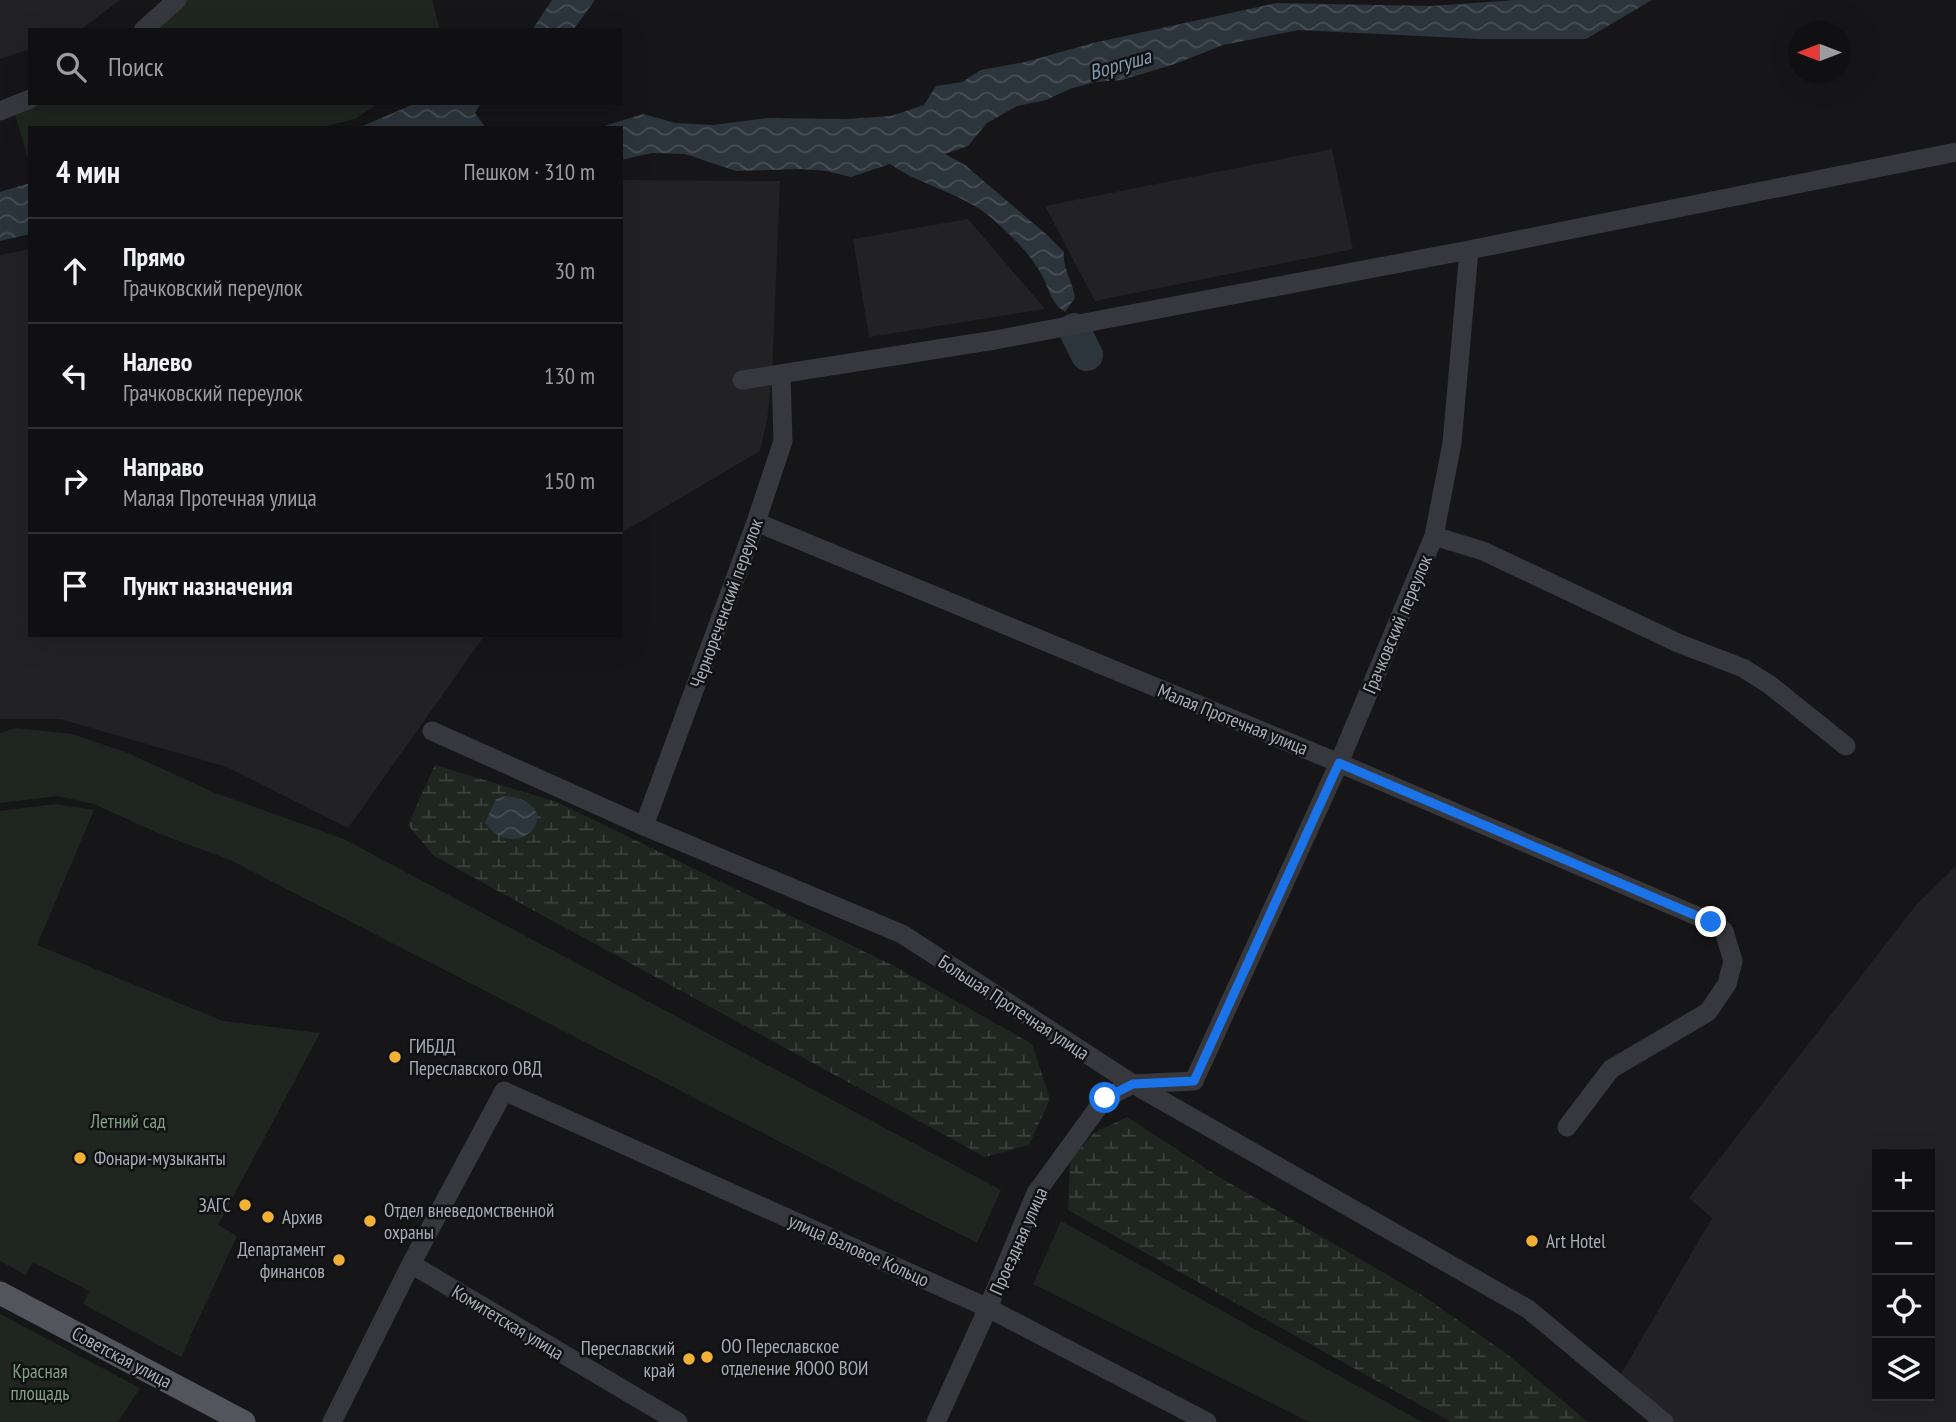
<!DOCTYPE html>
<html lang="ru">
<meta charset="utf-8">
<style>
:root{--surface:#101012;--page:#19191b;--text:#f1f3f6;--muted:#9c9d9f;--line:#303032}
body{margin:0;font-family:"PT Sans Narrow",sans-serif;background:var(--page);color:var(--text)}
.controls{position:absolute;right:21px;bottom:21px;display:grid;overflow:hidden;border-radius:0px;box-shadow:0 7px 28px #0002}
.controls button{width:63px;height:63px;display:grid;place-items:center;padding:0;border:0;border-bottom:2px solid var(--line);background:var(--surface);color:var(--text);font:35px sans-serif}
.compass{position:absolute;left:1788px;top:21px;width:63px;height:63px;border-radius:50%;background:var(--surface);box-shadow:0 7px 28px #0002;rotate:270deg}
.stop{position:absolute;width:21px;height:21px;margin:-16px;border:5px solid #1a73e8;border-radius:50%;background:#fff}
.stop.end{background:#1a73e8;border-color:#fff;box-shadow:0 2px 7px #0008}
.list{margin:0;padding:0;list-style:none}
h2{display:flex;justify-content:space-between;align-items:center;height:91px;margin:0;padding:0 28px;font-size:30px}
h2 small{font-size:23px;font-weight:400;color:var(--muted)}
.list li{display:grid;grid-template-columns:46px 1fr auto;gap:21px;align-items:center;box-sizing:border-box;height:105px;padding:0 28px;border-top:2px solid var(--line)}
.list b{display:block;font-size:26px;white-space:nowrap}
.list p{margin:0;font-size:23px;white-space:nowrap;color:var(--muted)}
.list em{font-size:23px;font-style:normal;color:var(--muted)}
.icon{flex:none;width:38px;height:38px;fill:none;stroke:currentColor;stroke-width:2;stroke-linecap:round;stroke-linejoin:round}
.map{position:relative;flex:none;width:1956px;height:1422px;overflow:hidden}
.search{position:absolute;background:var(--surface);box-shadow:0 7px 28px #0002;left:28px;top:28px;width:595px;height:77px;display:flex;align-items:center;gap:18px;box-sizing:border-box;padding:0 24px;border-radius:0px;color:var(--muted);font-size:26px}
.panel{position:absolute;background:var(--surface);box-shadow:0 7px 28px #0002;left:28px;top:126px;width:595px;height:511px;border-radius:0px}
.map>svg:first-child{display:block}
.built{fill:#222225;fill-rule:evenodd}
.green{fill:#1e261f}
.wetland{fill:url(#wetland-marsh)}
.water{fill:url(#water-waves)}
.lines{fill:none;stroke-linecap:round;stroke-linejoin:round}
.river{stroke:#2c353c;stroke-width:32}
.minor{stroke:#37383d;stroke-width:19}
.major{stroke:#53555c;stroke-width:23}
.route{stroke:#1a73e8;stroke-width:9}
.poi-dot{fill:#f2b134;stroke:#111113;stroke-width:2.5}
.labels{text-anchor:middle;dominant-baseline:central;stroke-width:5;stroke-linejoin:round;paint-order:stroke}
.street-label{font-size:19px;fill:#a8adb8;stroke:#111113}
.poi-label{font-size:19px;fill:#a8adb8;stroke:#111113;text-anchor:start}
.park-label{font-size:19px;fill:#7fa381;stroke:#111113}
.water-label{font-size:21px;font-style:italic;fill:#7f9bb3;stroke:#111113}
</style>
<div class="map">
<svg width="1956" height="1422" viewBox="0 0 1956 1422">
<defs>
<pattern id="wetland-marsh" width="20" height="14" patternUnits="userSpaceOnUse" patternTransform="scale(1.75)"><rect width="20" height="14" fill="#1e261f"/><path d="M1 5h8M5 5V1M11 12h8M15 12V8" fill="none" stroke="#3c433d"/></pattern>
<pattern id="water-waves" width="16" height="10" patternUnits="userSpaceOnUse" patternTransform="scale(1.75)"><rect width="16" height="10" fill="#2c353c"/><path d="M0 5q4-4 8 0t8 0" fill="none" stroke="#485056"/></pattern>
</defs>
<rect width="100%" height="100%" fill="#161618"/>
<path class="built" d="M0 0H120L80 30H30V49L0 59Z
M1332 149 1353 249 1095 301 1045 206Z
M621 180 780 181 772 376 767 420 760 451 621 533Z
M968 219 1045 309 869 337 853 239Z
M30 249V635H485L348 828 227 767 60 719H0V255Z
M1956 866V1422H1668L1617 1381 1712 1218 1689 1198 1916 905ZM1877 1154H1930V1396H1877Z"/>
<path class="green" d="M178 0H432L440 30H144Z
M34 103H379L355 119 319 128H30V166L15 114Z
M16 728 72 734 128 753 213 792 344 839 1001 1190 977 1243 230 860 160 834 94 804 57 796 0 803V733Z
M55 804 94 810 37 945 223 1021 320 1033 218 1225 237 1236 181 1357 83 1304 89 1291 33 1262 26 1275 0 1261V811Z
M1061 1221 1422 1422H1309L1033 1284Z
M0 1314 140 1388 118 1422H0Z"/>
<path class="wetland" d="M435 765 557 802 894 966 1032 1044 1050 1099 1029 1145 985 1157 434 856 408 825Z
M1127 1117 1216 1175 1420 1294 1507 1354 1588 1422H1451L1068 1210 1070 1160 1094 1133Z"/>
<path class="water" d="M552 0H595L573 30H532Z
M1516 0H1652L1586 39H1480L1299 30 1223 45 1175 64 1122 80 1095 82 1070 89 1046 100 1017 106 987 123 968 146 945 154 965 165 1046 234 1064 252C1062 268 1073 282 1075 298L1065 312C1048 300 1050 288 1040 272 1028 251 1011 236 994 220 964 193 923 187 890 164L851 177 826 171 801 169 736 171 685 154 652 153 621 160V128H598L643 114 675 123 713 125 767 118 846 119 891 116 924 105 936 86 962 82 981 70 1025 62 1093 43 1277 3 1431 6Z
M416 103H481L475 113 486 128H358Z
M30 183V234L0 241V192Z
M506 796C571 804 519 868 485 823L496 799Z"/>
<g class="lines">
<path class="river" d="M1074 329 1087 355"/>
<path class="minor" d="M143 30 177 0
M0 111 30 99
M742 380 995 340 1469 250 1956 152
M756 522 1339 763 1711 922 1724 931 1733 961 1727 984 1708 1012 1611 1069 1567 1127
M1434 536 1452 443 1469 250
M432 731 644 826 902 934 1133 1084 1528 1309 1664 1422
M644 826 756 522 783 441 781 374
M411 1264 678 1422
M332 1422 411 1264 504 1091 988 1308 1207 1422
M936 1422 988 1308 1036 1193 1105 1098 1133 1084 1194 1081 1339 763 1434 536 1483 551 1678 643 1743 668 1770 685 1846 746"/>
<path class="major" d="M0 1293 244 1422"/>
</g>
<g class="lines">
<path class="route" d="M1105 1098 1133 1084 1194 1081 1339 763 1711 922"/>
</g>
<g class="poi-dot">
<circle cx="395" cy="1057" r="7"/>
<circle cx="80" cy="1158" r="7"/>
<circle cx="245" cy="1205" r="7"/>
<circle cx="268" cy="1217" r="7"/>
<circle cx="370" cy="1221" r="7"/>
<circle cx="1532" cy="1241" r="7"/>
<circle cx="339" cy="1260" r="7"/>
<circle cx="707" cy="1357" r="7"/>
<circle cx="689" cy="1359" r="7"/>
</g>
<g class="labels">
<g class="street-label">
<text transform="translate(726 603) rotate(-70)">Чернореченский переулок</text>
<text transform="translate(1397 624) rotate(-67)">Грачковский переулок</text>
<text transform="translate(1233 719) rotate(22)">Малая Протечная улица</text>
<text transform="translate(1014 1007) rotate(33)">Большая Протечная улица</text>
<text transform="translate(1018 1241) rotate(-66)">Проездная улица</text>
<text transform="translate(859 1250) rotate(24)">улица Валовое Кольцо</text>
<text transform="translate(508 1322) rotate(31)">Комитетская улица</text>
<text transform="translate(122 1357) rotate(28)">Советская улица</text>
</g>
<g class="poi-label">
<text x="409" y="1046">ГИБДД<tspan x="409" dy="22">Переславского ОВД</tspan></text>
<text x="94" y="1158">Фонари-музыканты</text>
<text x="231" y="1205" text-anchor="end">ЗАГС</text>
<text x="384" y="1210">Отдел вневедомственной<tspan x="384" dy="22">охраны</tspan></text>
<text x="282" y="1217">Архив</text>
<text x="1546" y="1241">Art Hotel</text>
<text x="325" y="1249" text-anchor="end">Департамент<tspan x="325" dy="22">финансов</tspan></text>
<text x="721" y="1346">ОО Переславское<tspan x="721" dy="22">отделение ЯООО ВОИ</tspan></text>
<text x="675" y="1348" text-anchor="end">Переславский<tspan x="675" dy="22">край</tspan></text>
</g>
<g class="park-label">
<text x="128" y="1121">Летний сад</text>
<text x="40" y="1371">Красная<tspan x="40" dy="22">площадь</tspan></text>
</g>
<g class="water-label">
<text transform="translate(1120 64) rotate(-16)">Воргуша</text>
</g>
</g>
</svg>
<div class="controls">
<button>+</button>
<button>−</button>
<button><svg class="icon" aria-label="locate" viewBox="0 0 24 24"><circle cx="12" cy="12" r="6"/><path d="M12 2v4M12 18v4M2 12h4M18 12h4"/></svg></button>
<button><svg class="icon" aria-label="layers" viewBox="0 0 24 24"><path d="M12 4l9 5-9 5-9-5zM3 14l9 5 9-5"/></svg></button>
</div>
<svg class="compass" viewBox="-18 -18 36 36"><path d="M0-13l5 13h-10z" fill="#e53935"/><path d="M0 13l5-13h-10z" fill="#9c9d9f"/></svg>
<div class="stop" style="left:1105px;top:1098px"></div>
<div class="stop end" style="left:1711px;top:922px"></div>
<div class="search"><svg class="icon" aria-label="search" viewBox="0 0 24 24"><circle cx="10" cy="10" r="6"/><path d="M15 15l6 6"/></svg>Поиск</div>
<section class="panel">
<h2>4 мин<small>Пешком · 310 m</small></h2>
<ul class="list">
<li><svg class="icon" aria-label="ahead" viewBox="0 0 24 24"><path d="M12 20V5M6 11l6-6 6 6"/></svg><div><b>Прямо</b><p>Грачковский переулок</p></div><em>30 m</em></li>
<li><svg class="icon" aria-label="left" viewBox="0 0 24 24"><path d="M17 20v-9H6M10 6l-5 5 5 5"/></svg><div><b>Налево</b><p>Грачковский переулок</p></div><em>130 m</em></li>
<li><svg class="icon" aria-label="right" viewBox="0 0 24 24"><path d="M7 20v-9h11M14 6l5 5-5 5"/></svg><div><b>Направо</b><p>Малая Протечная улица</p></div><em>150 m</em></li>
<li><svg class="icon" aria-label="arrive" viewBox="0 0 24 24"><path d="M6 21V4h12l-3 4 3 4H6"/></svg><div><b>Пункт назначения</b></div></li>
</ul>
</section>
</div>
